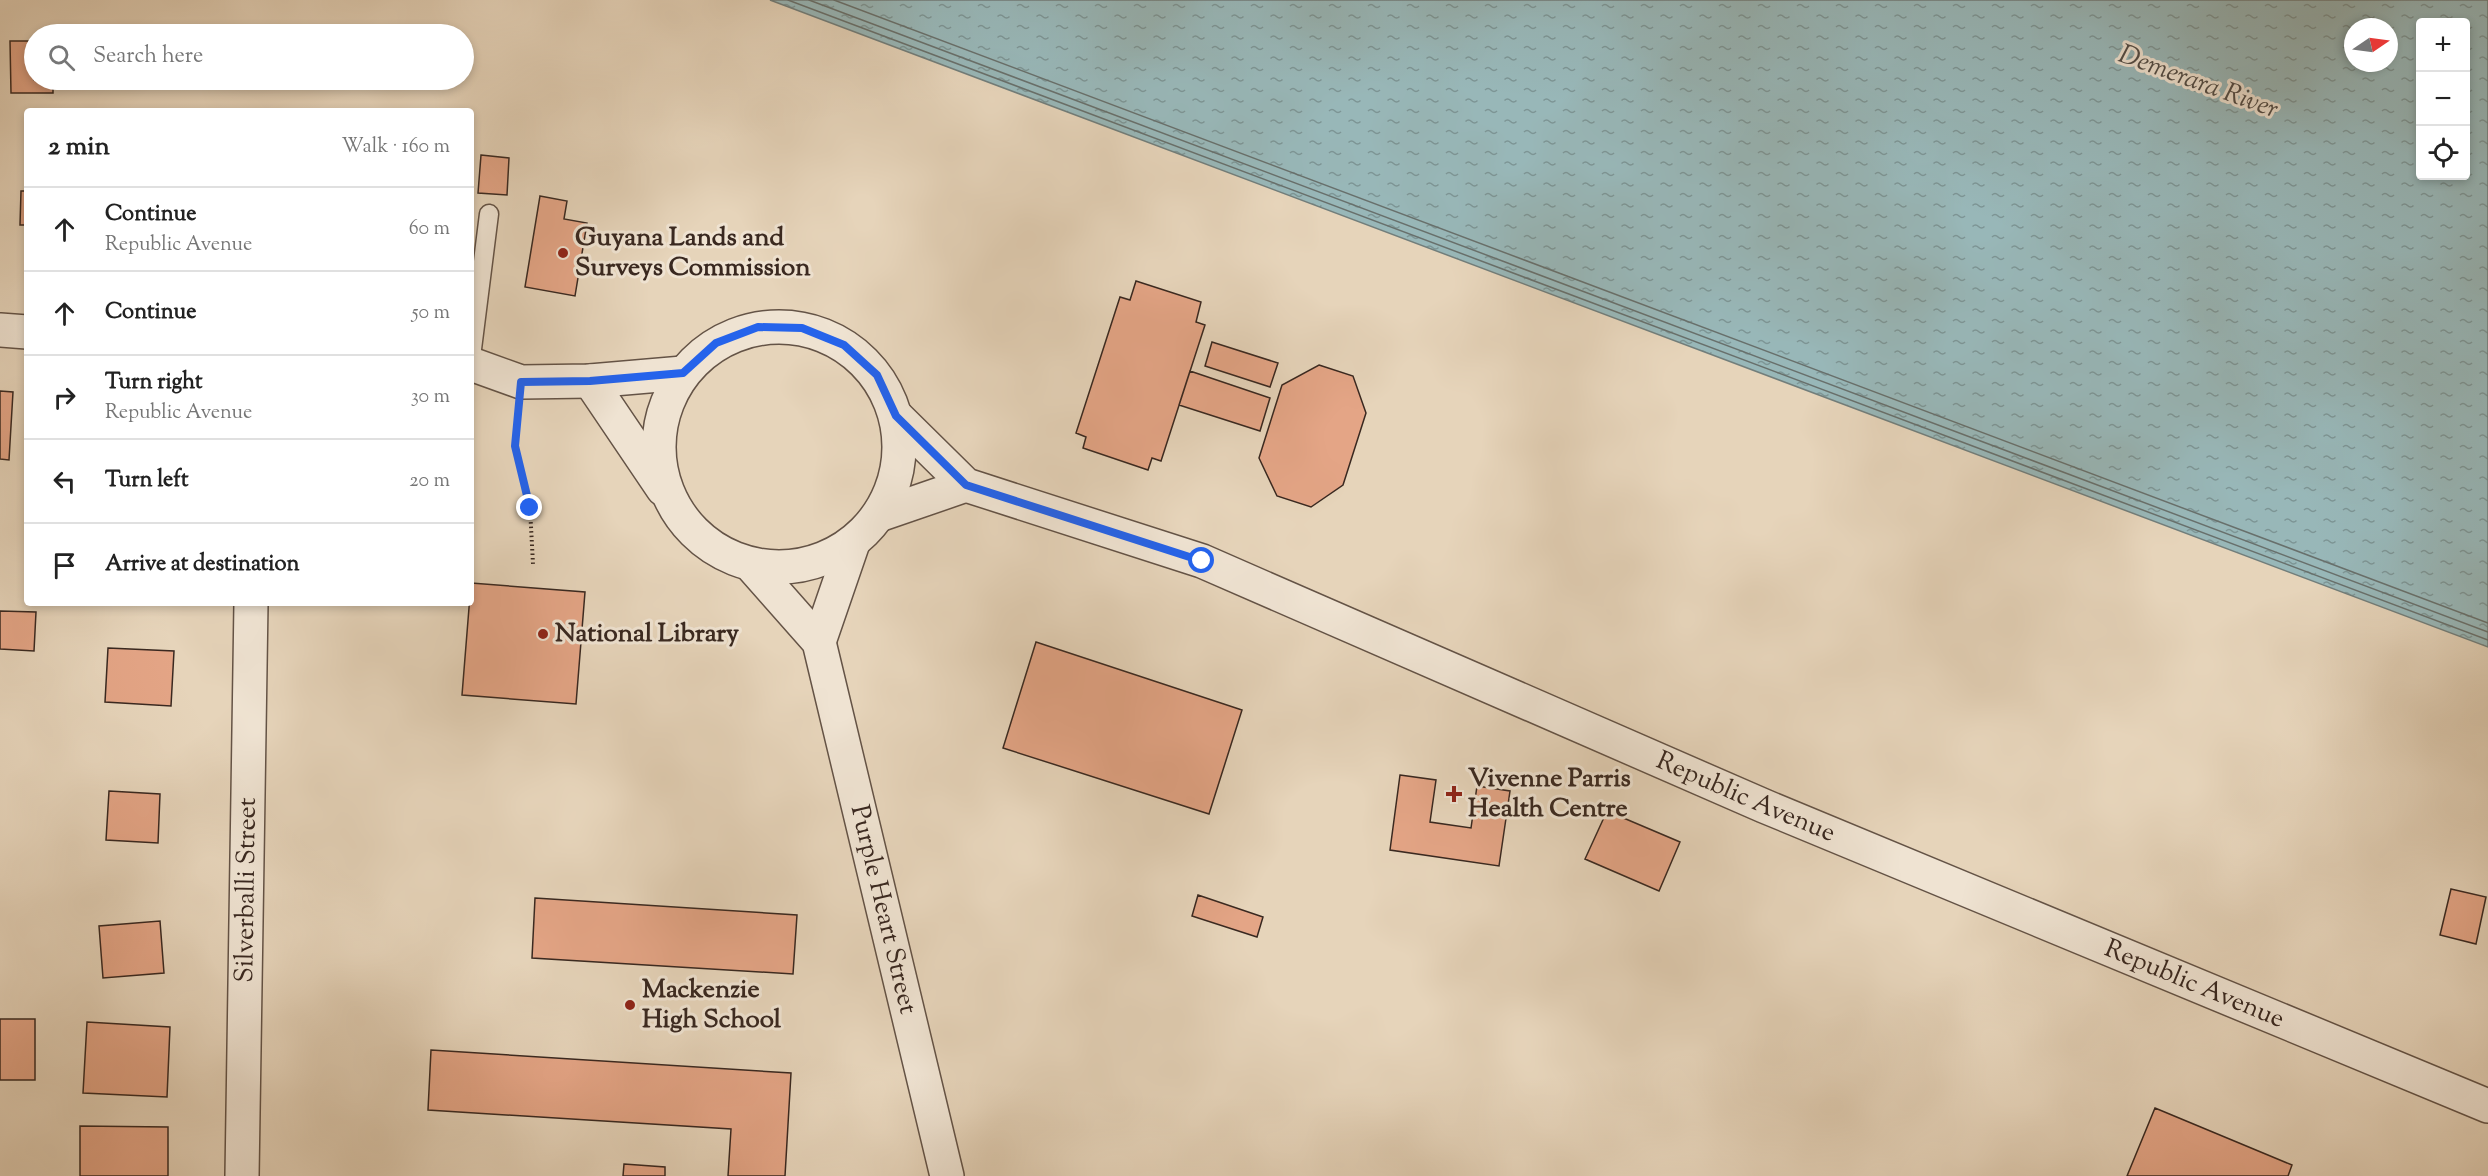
<!DOCTYPE html>
<meta charset="utf-8">
<style>
:root{--surface:#fff;--page:#f6f6f6;--text:#222;--muted:#767676;--line:#e0e0e0}
body{margin:0;font-family:"Sorts Mill Goudy",serif;background:var(--page);color:var(--text)}
.controls{position:absolute;right:18px;top:18px;display:grid;overflow:hidden;border-radius:6px;box-shadow:0 3px 9px #0003}
.controls button{width:54px;height:54px;display:grid;place-items:center;padding:0;border:0;border-bottom:2px solid var(--line);background:var(--surface);color:var(--text);font:30px sans-serif}
.compass{position:absolute;left:2344px;top:18px;width:54px;height:54px;border-radius:50%;background:var(--surface);box-shadow:0 3px 9px #0003;rotate:77deg}
.stop{position:absolute;width:18px;height:18px;margin:-14px;border:4px solid #2563eb;border-radius:50%;background:#fff}
.stop.end{background:#2563eb;border-color:#fff;box-shadow:0 2px 6px #0008}
.list{margin:0;padding:0;list-style:none}
h2{display:flex;justify-content:space-between;align-items:center;height:78px;margin:0;padding:0 24px;font-size:26px}
h2 small{font-size:20px;font-weight:400;color:var(--muted)}
.list li{display:grid;grid-template-columns:39px 1fr auto;gap:18px;align-items:center;box-sizing:border-box;height:84px;padding:0 24px;border-top:2px solid var(--line)}
.list b{display:block;font-size:22px;white-space:nowrap}
.list p{margin:0;font-size:20px;white-space:nowrap;color:var(--muted)}
.list em{font-size:20px;font-style:normal;color:var(--muted)}
.icon{flex:none;width:33px;height:33px;fill:none;stroke:currentColor;stroke-width:2;stroke-linecap:round;stroke-linejoin:round}
.map{position:relative;flex:none;width:2488px;height:1176px;overflow:hidden}
.search{position:absolute;background:var(--surface);box-shadow:0 3px 9px #0003;left:24px;top:24px;width:450px;height:66px;display:flex;align-items:center;gap:15px;box-sizing:border-box;padding:0 21px;border-radius:33px;color:var(--muted);font-size:22px}
.panel{position:absolute;background:var(--surface);box-shadow:0 3px 9px #0003;left:24px;top:108px;width:450px;height:498px;border-radius:6px}
.map>svg:first-child{display:block}
.water{fill:url(#water-ripples);stroke:#727e7b;stroke-width:1.5;fill-rule:evenodd}
.lines{fill:none;stroke-linecap:round;stroke-linejoin:round}
.shore{stroke:#68706c;stroke-width:1.5}
.building{fill:#e4a586;stroke:#392820;stroke-width:1.5}
.lane-casing{stroke:#645346;stroke-width:21}
.street-casing{stroke:#645346;stroke-width:36}
.path{stroke:#392820;stroke-width:4;stroke-dasharray:1.5 3;stroke-linecap:butt}
.lane{stroke:#efe3d2;stroke-width:18}
.street{stroke:#efe3d2;stroke-width:33}
.route{stroke:#2563eb;stroke-width:8}
.poi-dot{fill:#8f2418;stroke:#efe3d2;stroke-width:2}
.labels{text-anchor:middle;dominant-baseline:central;stroke-width:6;stroke-linejoin:round;paint-order:stroke}
.poi-label{font-size:26px;font-weight:bold;fill:#392820;stroke:#efe3d2;text-anchor:start}
.street-label{font-size:26px;fill:#392820;stroke:#efe3d2}
.water-label{font-size:27px;font-style:italic;fill:#514c46;stroke:#efe3d2}
</style>
<div class="map">
<svg width="2488" height="1176" viewBox="0 0 2488 1176">
<defs>
<pattern id="water-ripples" width="26" height="14" patternUnits="userSpaceOnUse" patternTransform="scale(1.5)"><rect width="26" height="14" fill="#98b7b8"/><path d="M2 4q2-2 4 0t4 0M15 11q2-2 4 0t4 0" fill="none" stroke="#7d9595"/></pattern>
</defs>
<rect width="100%" height="100%" fill="#e6d4ba"/>
<filter id="stains"><feTurbulence type="fractalNoise" baseFrequency=".00333" numOctaves="4"/><feColorMatrix values="0 0 0 0 .2 0 0 0 0 .09 0 0 0 0 .02 0 0 0 .5 -.17"/></filter>
<radialGradient id="worn" r=".72"><stop offset=".6" stop-color="#630" stop-opacity="0"/><stop offset="1" stop-color="#630" stop-opacity=".3"/></radialGradient>
<path class="water" d="M770 0H2488V647ZM2420 22H2466V176H2420ZM2353 27H2389V63H2353Z"/>
<g class="lines">
<path class="shore" d="M788 0 2488 640
M809 0 2488 632
M834 0 2488 623"/>
</g>
<path class="building" d="M10 41H34V80H53V93H11Z
M481 155 509 158 507 195 478 193Z
M21 191H27V225H20Z
M540 196 567 201 564 219 587 223 575 296 525 287Z
M1136 281 1201 302 1196 322 1205 325 1161 461 1152 458 1148 470 1083 448 1086 437 1076 433 1120 297 1130 300Z
M1212 342 1278 363 1270 387 1205 366Z
M1319 365 1353 376 1366 413 1343 485 1311 507 1277 496 1259 458 1282 385Z
M1190 371 1270 398 1260 431 1179 405Z
M0 391 13 392 9 460 0 459Z
M471 583 585 592 576 704 462 695Z
M0 611 36 612 34 651 0 649Z
M1036 642 1242 710 1209 814 1003 748Z
M108 648 174 651 171 706 105 702Z
M1400 775 1436 780 1430 822 1471 828 1477 786 1510 791 1499 866 1390 850Z
M109 791 160 794 158 843 106 840Z
M1607 811 1680 842 1659 891 1585 859Z
M2451 889 2486 897 2476 944 2440 935Z
M1198 895 1263 917 1257 937 1192 916Z
M535 898 797 915 793 974 532 958Z
M160 921 164 973 103 978 99 926Z
M0 1019H35V1080H0Z
M87 1022 170 1027 167 1097 83 1093Z
M431 1050 791 1073 785 1176H728L731 1129 428 1110Z
M2155 1108 2292 1165 2288 1176H2127Z
M80 1126 168 1127V1176H80Z
M624 1164 665 1167V1176H623Z"/>
<g class="lines">
<defs>
<path id="lane" d="M471 357 489 214"/>
<g id="street">
<circle cx="779" cy="447" r="120"/>
<path d="M0 330 27 332"/>
<path d="M471 364 521 382 590 381 683 373"/>
<path d="M590 381 663 489"/>
<path id="s1" d="M896 416 966 485 1202 561 1764 806 2488 1106"/>
<path d="M879 515 966 485"/>
<path id="s2" d="M751 565 819 642 947 1176"/>
<path d="M819 642 853 543"/>
<path id="s3" d="M242 1176 251 603"/>
</g>
</defs>
<use href="#lane" class="lane-casing"/>
<use href="#street" class="street-casing"/>
<path class="path" d="M518 416 515 446 530 508 533 564"/>
<use href="#lane" class="lane"/>
<use href="#street" class="street"/>
</g>
<g class="lines">
<path class="route" d="M530 508 515 446 521 382 590 381 683 373 716 343 758 327 802 328 844 345 877 375 896 416 966 485 1202 561"/>
</g>
<g class="poi-dot">
<circle cx="563" cy="253" r="6"/>
<circle cx="543" cy="634" r="6"/>
<path d="M1451 785h6v6h6v6h-6v6h-6v-6h-6v-6h6z"/>
<circle cx="630" cy="1005" r="6"/>
</g>
<g class="labels">
<g class="poi-label">
<text x="575" y="238">Guyana Lands and<tspan x="575" dy="30">Surveys Commission</tspan></text>
<text x="555" y="634">National Library</text>
<text x="1468" y="779">Vivenne Parris<tspan x="1468" dy="30">Health Centre</tspan></text>
<text x="642" y="990">Mackenzie<tspan x="642" dy="30">High School</tspan></text>
</g>
<g class="street-label">
<text stroke="none"><textPath href="#s1" startOffset="939">Republic Avenue</textPath></text>
<text stroke="none"><textPath href="#s3" startOffset="286">Silverballi Street</textPath></text>
<text stroke="none"><textPath href="#s2" startOffset="378">Purple Heart Street</textPath></text>
<text stroke="none"><textPath href="#s1" startOffset="1425">Republic Avenue</textPath></text>
</g>
<g class="water-label">
<text transform="translate(2198 83) rotate(20)">Demerara River</text>
</g>
</g>
<rect width="100%" height="100%" filter="url(#stains)"/>
<rect width="100%" height="100%" fill="url(#worn)"/>
</svg>
<div class="controls">
<button>+</button>
<button>−</button>
<button><svg class="icon" aria-label="locate" viewBox="0 0 24 24"><circle cx="12" cy="12" r="6"/><path d="M12 2v4M12 18v4M2 12h4M18 12h4"/></svg></button>
</div>
<svg class="compass" viewBox="-18 -18 36 36"><path d="M0-13l5 13h-10z" fill="#e53935"/><path d="M0 13l5-13h-10z" fill="#767676"/></svg>
<div class="stop" style="left:1202px;top:561px"></div>
<div class="stop end" style="left:530px;top:508px"></div>
<div class="search"><svg class="icon" aria-label="search" viewBox="0 0 24 24"><circle cx="10" cy="10" r="6"/><path d="M15 15l6 6"/></svg>Search here</div>
<section class="panel">
<h2>2 min<small>Walk · 160 m</small></h2>
<ul class="list">
<li><svg class="icon" aria-label="ahead" viewBox="0 0 24 24"><path d="M12 20V5M6 11l6-6 6 6"/></svg><div><b>Continue</b><p>Republic Avenue</p></div><em>60 m</em></li>
<li><svg class="icon" aria-label="ahead" viewBox="0 0 24 24"><path d="M12 20V5M6 11l6-6 6 6"/></svg><div><b>Continue</b></div><em>50 m</em></li>
<li><svg class="icon" aria-label="right" viewBox="0 0 24 24"><path d="M7 20v-9h11M14 6l5 5-5 5"/></svg><div><b>Turn right</b><p>Republic Avenue</p></div><em>30 m</em></li>
<li><svg class="icon" aria-label="left" viewBox="0 0 24 24"><path d="M17 20v-9H6M10 6l-5 5 5 5"/></svg><div><b>Turn left</b></div><em>20 m</em></li>
<li><svg class="icon" aria-label="arrive" viewBox="0 0 24 24"><path d="M6 21V4h12l-3 4 3 4H6"/></svg><div><b>Arrive at destination</b></div></li>
</ul>
</section>
</div>
